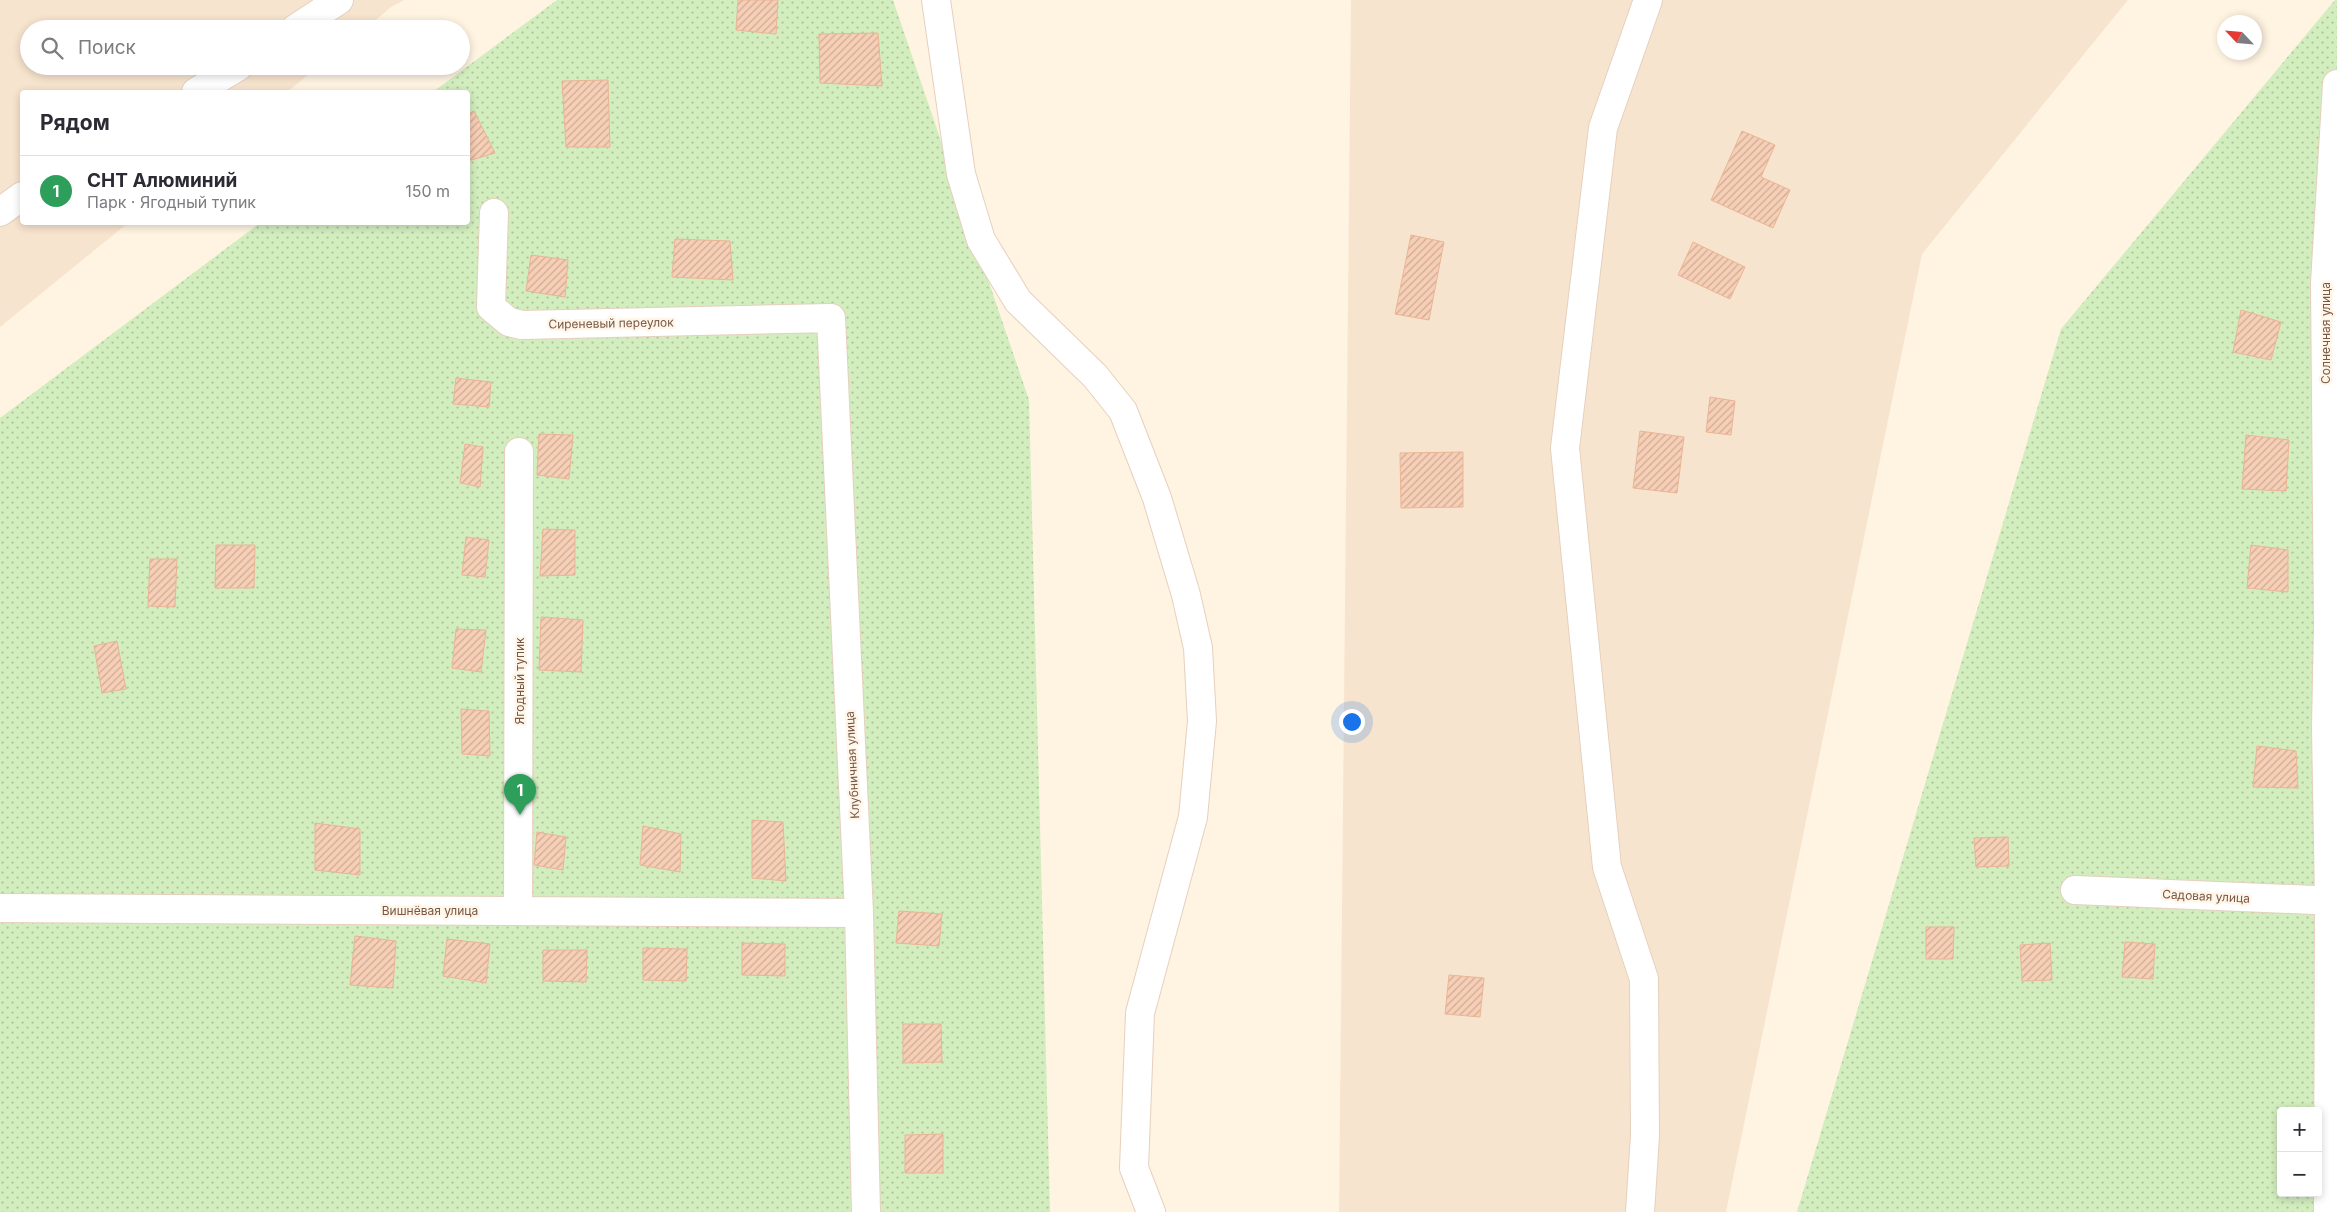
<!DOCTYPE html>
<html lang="ru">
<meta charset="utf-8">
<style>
:root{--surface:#fff;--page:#f7f7f7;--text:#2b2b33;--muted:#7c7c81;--line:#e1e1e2;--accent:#d93025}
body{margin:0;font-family:Inter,sans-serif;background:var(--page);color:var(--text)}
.controls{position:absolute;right:15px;bottom:15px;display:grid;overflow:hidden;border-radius:5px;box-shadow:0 2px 8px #0003}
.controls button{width:45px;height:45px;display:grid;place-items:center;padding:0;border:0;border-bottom:1px solid var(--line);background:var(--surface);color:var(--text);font:25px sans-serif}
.compass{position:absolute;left:2217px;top:15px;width:45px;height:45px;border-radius:50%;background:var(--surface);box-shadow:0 2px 8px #0003;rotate:296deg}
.you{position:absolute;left:1351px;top:721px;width:18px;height:18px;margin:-12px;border:4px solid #fff;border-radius:50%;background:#1a73e8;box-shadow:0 0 0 8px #1a73e833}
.badge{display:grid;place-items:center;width:32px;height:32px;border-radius:50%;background:var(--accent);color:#fff;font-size:16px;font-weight:700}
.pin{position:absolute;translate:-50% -41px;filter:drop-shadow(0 1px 2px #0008)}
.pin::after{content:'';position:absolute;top:26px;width:18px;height:15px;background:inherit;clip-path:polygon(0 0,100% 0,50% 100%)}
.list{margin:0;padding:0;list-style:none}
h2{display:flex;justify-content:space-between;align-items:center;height:65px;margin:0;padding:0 20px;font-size:21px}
h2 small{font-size:16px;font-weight:400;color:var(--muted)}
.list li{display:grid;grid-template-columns:32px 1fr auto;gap:15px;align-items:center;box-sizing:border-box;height:70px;padding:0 20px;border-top:1px solid var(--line)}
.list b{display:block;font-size:19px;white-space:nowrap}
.list p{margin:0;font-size:16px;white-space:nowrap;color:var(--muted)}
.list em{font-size:16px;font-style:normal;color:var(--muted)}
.icon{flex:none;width:28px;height:28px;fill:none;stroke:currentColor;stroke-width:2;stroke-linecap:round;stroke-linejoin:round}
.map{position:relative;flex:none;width:2337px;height:1212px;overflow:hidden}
.search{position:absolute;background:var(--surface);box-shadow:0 2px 8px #0003;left:20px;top:20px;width:450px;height:55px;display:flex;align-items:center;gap:12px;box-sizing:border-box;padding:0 18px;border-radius:28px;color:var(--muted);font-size:19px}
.panel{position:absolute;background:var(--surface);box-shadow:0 2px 8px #0003;left:20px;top:90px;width:450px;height:135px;border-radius:5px}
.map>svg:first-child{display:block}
.residential{fill:#f7e4ce}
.green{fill:url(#green-dots);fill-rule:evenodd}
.building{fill:url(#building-hatch);stroke:#ebb594}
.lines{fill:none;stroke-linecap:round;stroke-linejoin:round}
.street-casing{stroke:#e6d0be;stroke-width:30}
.street{stroke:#fff;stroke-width:28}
.labels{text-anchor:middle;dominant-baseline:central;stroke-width:5;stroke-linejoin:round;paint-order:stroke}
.street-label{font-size:12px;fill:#785745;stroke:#fff6e9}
</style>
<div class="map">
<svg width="2337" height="1212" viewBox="0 0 2337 1212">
<defs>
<pattern id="green-dots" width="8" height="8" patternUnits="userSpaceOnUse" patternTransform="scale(1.25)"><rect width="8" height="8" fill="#d2edbe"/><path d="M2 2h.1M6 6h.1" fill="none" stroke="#afc39c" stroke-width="1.8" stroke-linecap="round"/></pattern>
<pattern id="building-hatch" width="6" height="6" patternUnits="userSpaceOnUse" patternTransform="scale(1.25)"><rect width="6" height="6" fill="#f7cfb6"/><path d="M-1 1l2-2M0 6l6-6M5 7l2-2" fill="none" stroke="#cdab96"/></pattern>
</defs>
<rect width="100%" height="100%" fill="#fff3e1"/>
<path class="residential" d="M0 0H404L391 7 365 29H29V66H319L287 92H22V222L128 223 0 327Z
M1351 0H2128L1922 254 1726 1212H1339Z"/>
<path class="green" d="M557 0H893L1029 400 1050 1212H0V418L260 223 468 222V92H433Z
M2335 0H2337V1212H1797L2061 329ZM2281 1111H2318V1193H2281Z"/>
<path class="building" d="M738 0H778L776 34 736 30Z
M878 33 882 86 820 83 819 34Z
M608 80 610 147H566L562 81Z
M474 111 495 153 468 161V114Z
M1742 131 1775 145 1761 177 1790 190 1773 228 1711 200Z
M1411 235 1444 242 1429 320 1395 314Z
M675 239 730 241 733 280 672 277Z
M1693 242 1745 267 1730 299 1678 275Z
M531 255 568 260 565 297 526 291Z
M2241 310 2281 322 2271 360 2233 352Z
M456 378 491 382 489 407 453 404Z
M1710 397 1735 401 1731 435 1706 432Z
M1640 431 1684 437 1677 493 1633 488Z
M539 434 573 435 569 479 537 475Z
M2246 435 2289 440 2286 491 2242 489Z
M465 444 483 447 480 487 460 483Z
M1463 452V507L1401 508 1400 453Z
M543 529 575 530V575L540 576Z
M466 537 489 540 485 577 462 575Z
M216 545H255L254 588H215Z
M2251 545 2288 550V592L2247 588Z
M150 559H177L175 607 148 606Z
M541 617 583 620 581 672 539 670Z
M456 629 486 630 481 672 452 668Z
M117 641 126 689 102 693 94 646Z
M461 709 489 711 490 756 462 754Z
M2257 746 2296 751 2298 788 2253 787Z
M752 820 783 822 786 881 752 878Z
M315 823 360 829V875L315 870Z
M643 826 681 834 680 872 640 865Z
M537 832 566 837 563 870 534 865Z
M2008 837 2009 866 1976 867 1974 838Z
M899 911 942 914 939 946 896 943Z
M1926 927H1954L1953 959H1926Z
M355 936 396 941 393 988 350 985Z
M447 939 490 944 486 983 443 976Z
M2125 942 2155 944 2153 979 2122 977Z
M742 943 785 944V976L742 975Z
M2050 943 2052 980 2022 981 2020 945Z
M643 948 687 949 686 981 643 980Z
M543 950H587L586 982 543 981Z
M1449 975 1484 978 1480 1017 1445 1014Z
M903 1024H941L942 1062 903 1063Z
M943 1134V1173H905V1135Z"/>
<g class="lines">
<defs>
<path id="street" d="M936 0 961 174 981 240 1018 301 1095 376 1123 411 1157 498 1186 595 1198 648 1202 721 1193 817 1140 1013 1134 1168 1151 1212
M295 29 339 0
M196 92 239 66
M0 212 22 196
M494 213 491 307 509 322 522 325 831 318 859 913 866 1212
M2075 890 2337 901
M0 908 859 913
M518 910 519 452
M1640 1212 1645 1136 1644 979 1607 867 1565 448 1603 128 1648 0
M2328 1212 2329 901 2326 727 2328 628 2325 283 2337 84"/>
</defs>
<use href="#street" class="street-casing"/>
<use href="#street" class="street"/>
</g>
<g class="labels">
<g class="street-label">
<text transform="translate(611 323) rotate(-1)">Сиреневый переулок</text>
<text transform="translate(2325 333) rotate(-90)">Солнечная улица</text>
<text transform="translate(519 681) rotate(-90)">Ягодный тупик</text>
<text transform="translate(852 765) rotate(-93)">Клубничная улица</text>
<text transform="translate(2206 896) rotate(3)">Садовая улица</text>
<text x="430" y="910">Вишнёвая улица</text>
</g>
</g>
</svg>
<div class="controls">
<button>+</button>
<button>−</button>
</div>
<svg class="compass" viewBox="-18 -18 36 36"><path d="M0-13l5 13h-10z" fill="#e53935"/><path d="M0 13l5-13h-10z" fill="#7c7c81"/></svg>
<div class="you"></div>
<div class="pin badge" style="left:520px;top:815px;background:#2e9e5b">1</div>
<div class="search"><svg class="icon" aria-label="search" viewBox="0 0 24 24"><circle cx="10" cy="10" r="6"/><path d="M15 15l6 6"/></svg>Поиск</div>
<section class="panel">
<h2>Рядом<small></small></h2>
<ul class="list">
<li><span class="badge" style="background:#2e9e5b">1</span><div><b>СНТ Алюминий</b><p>Парк · Ягодный тупик</p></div><em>150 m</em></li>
</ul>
</section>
</div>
